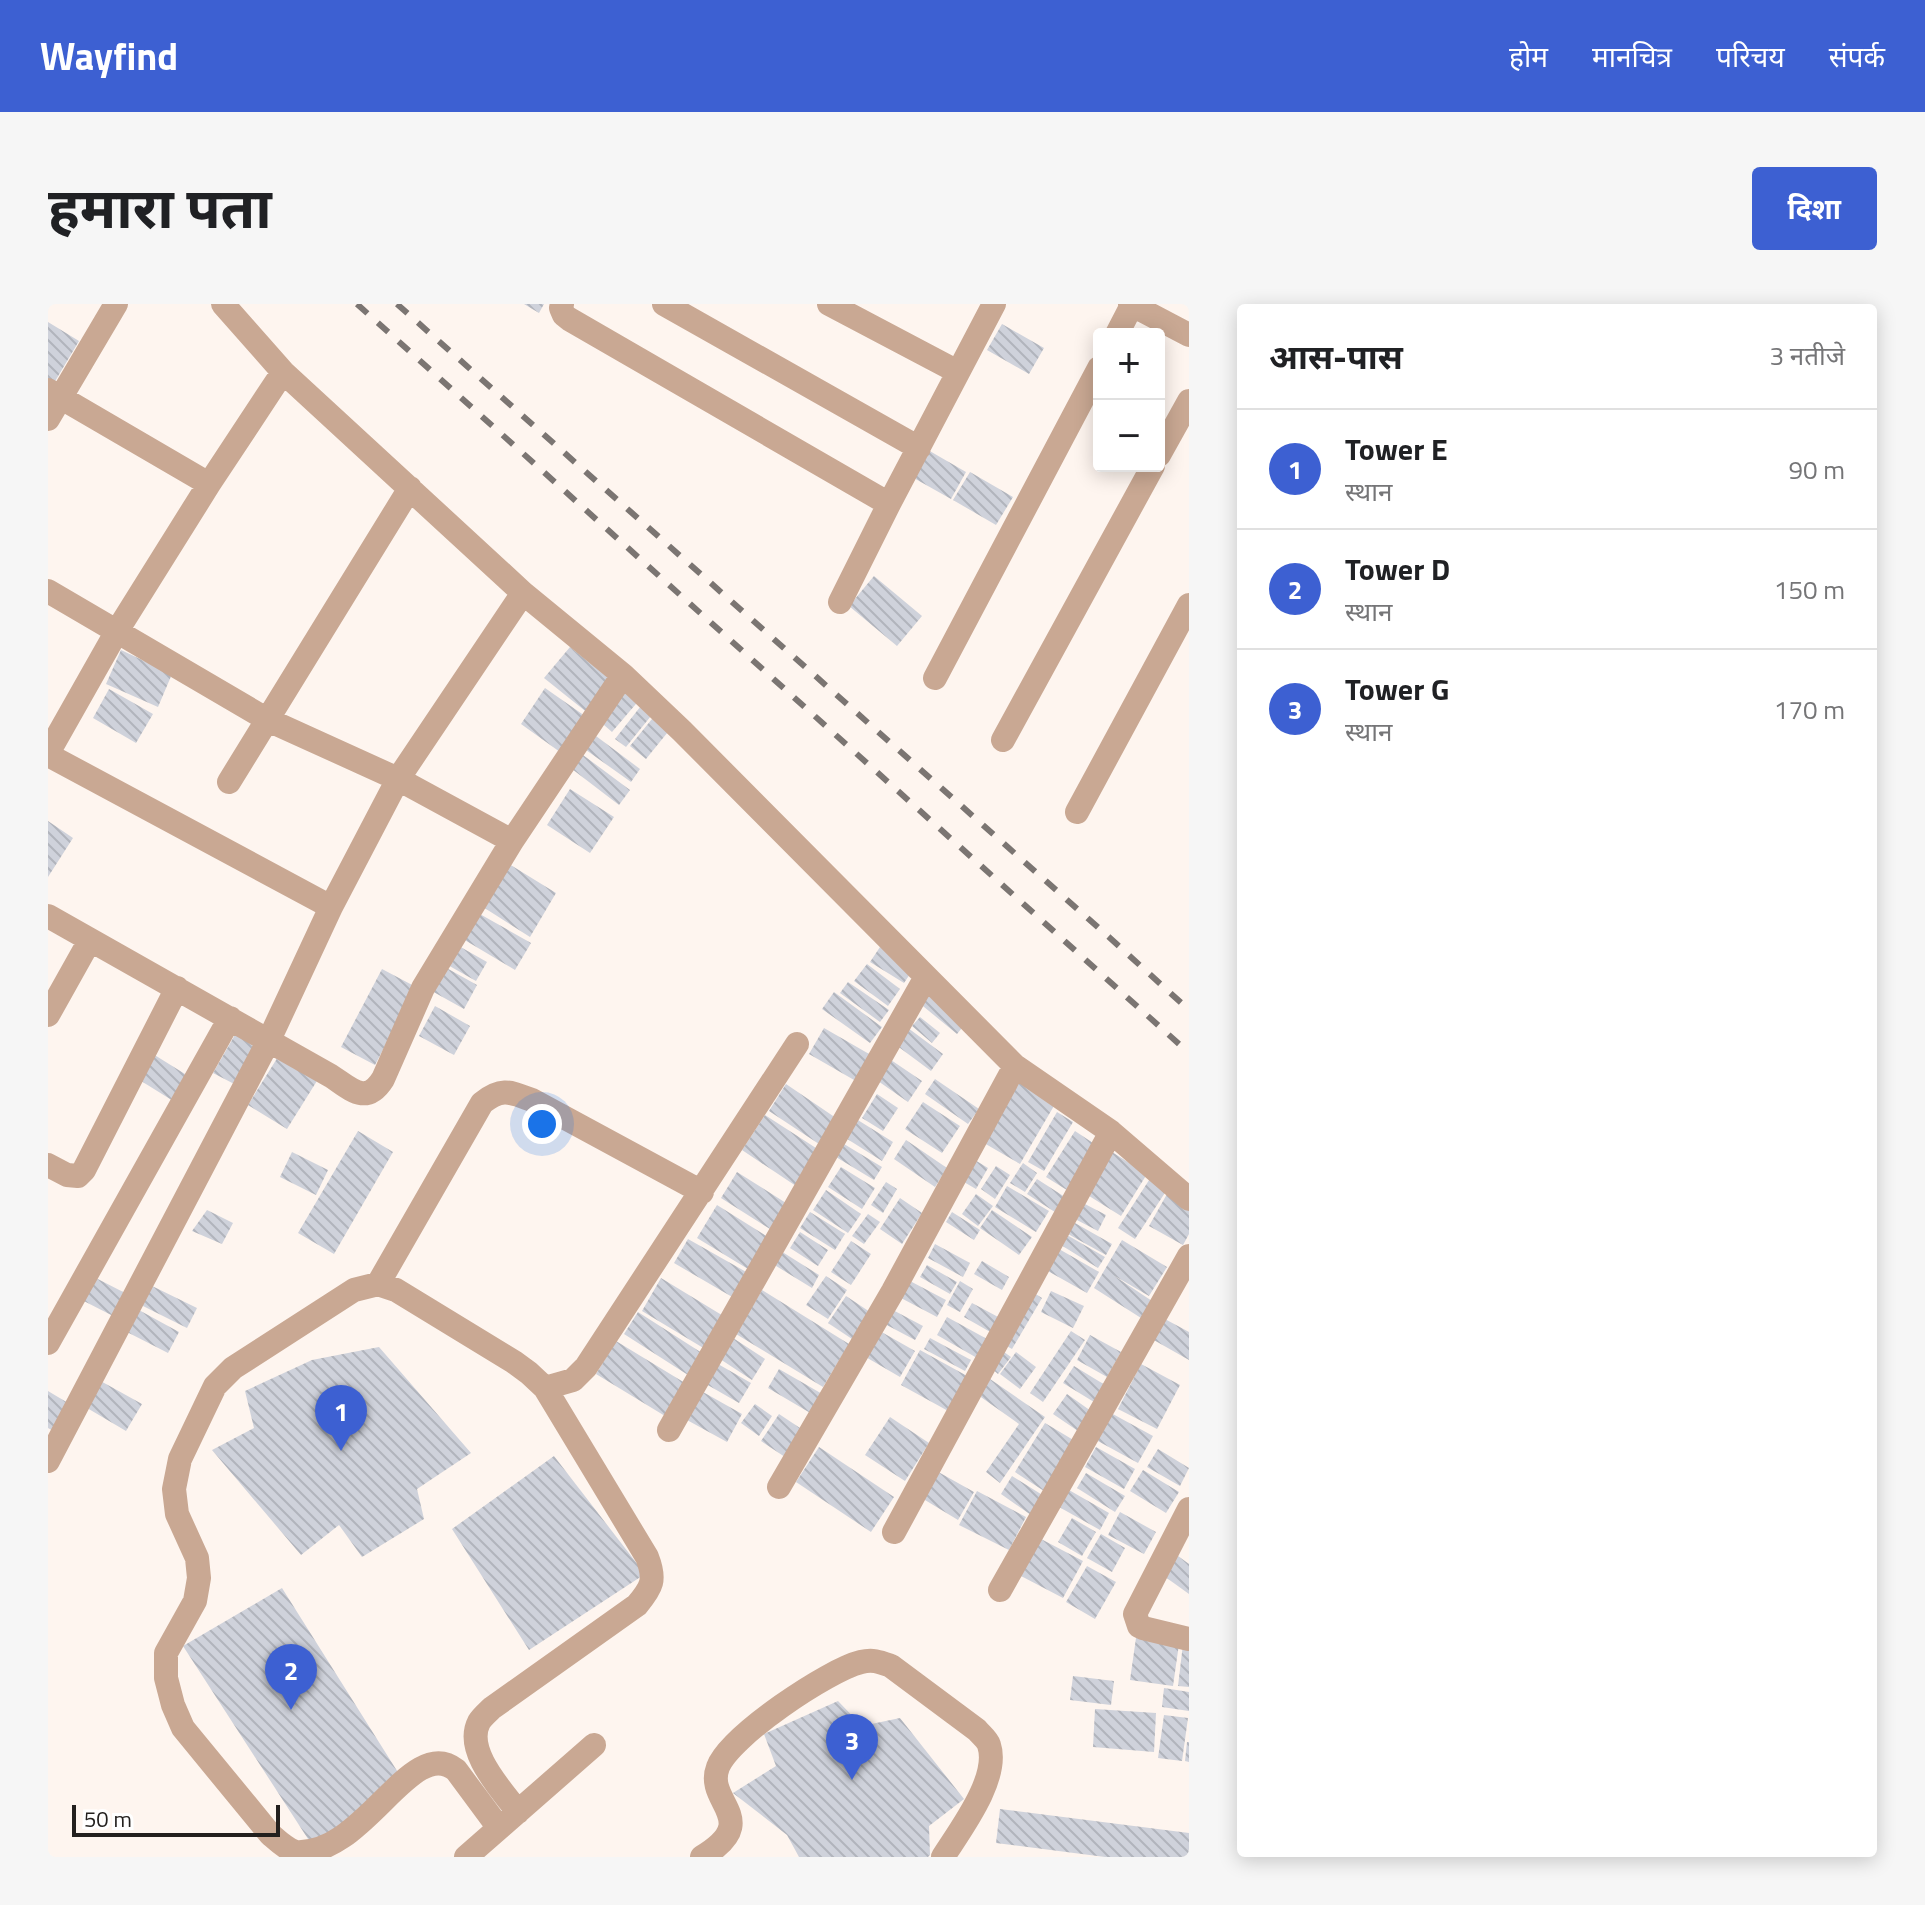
<!DOCTYPE html>
<html lang="hi">
<meta charset="utf-8">
<style>
:root{--surface:#fff;--page:#f6f6f6;--text:#202124;--muted:#757577;--line:#e0e0e0;--accent:#3d60d2}
body{margin:0;font-family:"Titillium Web","Noto Sans Devanagari",sans-serif;background:var(--page);color:var(--text)}
.controls{position:absolute;right:24px;top:24px;display:grid;overflow:hidden;border-radius:8px;box-shadow:0 4px 20px #0003}
.controls button{width:72px;height:72px;display:grid;place-items:center;padding:0;border:0;border-bottom:2px solid var(--line);background:var(--surface);color:var(--text);font:40px sans-serif}
.scale{position:absolute;left:24px;bottom:20px;width:208px;box-sizing:border-box;padding-left:8px;border:4px solid #23201e;border-top:0;font-size:22px;line-height:28px;white-space:nowrap;color:#23201e;-webkit-text-stroke:6px #fff;paint-order:stroke}
.you{position:absolute;left:494px;top:820px;width:28px;height:28px;margin:-20px;border:6px solid #fff;border-radius:50%;background:#1a73e8;box-shadow:0 0 0 12px #1a73e833}
.badge{display:grid;place-items:center;width:52px;height:52px;border-radius:50%;background:var(--accent);color:#fff;font-size:26px;font-weight:700}
.pin{position:absolute;translate:-50% -66px;filter:drop-shadow(0 2px 4px #0008)}
.pin::after{content:'';position:absolute;top:42px;width:28px;height:24px;background:inherit;clip-path:polygon(0 0,100% 0,50% 100%)}
.list{margin:0;padding:0;list-style:none}
h2{display:flex;justify-content:space-between;align-items:center;height:104px;margin:0;padding:0 32px;font-size:34px}
h2 small{font-size:26px;font-weight:400;color:var(--muted)}
.list li{display:grid;grid-template-columns:52px 1fr auto;gap:24px;align-items:center;box-sizing:border-box;height:120px;padding:0 32px;border-top:2px solid var(--line)}
.list b{display:block;font-size:30px;white-space:nowrap}
.list p{margin:0;font-size:26px;white-space:nowrap;color:var(--muted)}
.list em{font-size:26px;font-style:normal;color:var(--muted)}
.map{position:relative;flex:none;width:1141px;height:1553px;overflow:hidden;border-radius:8px}
header{display:flex;align-items:center;gap:48px;box-sizing:border-box;height:112px;padding:0 40px;background:var(--accent);color:#fff}
header strong{font-size:38px}
nav{display:flex;gap:44px;margin-inline-start:auto;font-size:28px}
.intro{display:flex;align-items:center;justify-content:space-between;box-sizing:border-box;height:192px;padding:0 48px}
h1{margin:0;font-size:56px}
.button{padding:20px 36px;border-radius:8px;background:var(--accent);color:#fff;font-size:28px;font-weight:700}
main{display:flex;gap:48px;padding:0 48px}
aside{flex:1;background:var(--surface);border-radius:8px;box-shadow:0 4px 20px #0003}
.map>svg:first-child{display:block}
.building{fill:url(#building-back-hatch)}
.lines{fill:none;stroke-linecap:round;stroke-linejoin:round}
.minor{stroke:#c9a893;stroke-width:24}
.rail{stroke:#7b7572;stroke-width:6;stroke-dasharray:14 14;stroke-linecap:butt}
</style>
<header>
<strong>Wayfind</strong>
<nav><a>होम</a><a>मानचित्र</a><a>परिचय</a><a>संपर्क</a></nav>
</header>
<div class="intro"><h1>हमारा पता</h1><a class="button">दिशा</a></div>
<main>
<div class="map">
<svg width="1141" height="1553" viewBox="0 0 1141 1553">
<defs>
<pattern id="building-back-hatch" width="6" height="6" patternUnits="userSpaceOnUse" patternTransform="scale(2)"><rect width="6" height="6" fill="#cfd2db"/><path d="M-1 5l2 2M0 0l6 6M5-1l2 2" fill="none" stroke="#b1b4bc"/></pattern>
</defs>
<rect width="100%" height="100%" fill="#fef5ef"/>
<path class="building" d="M476 0H496L491 9Z
M0 18 31 37 6 79 0 75Z
M954 20 996 44 981 70 939 46Z
M880 146 918 168 903 195 864 173Z
M922 168 965 193 948 221 905 196Z
M826 272 874 312 849 342 801 302Z
M522 343 566 378 541 410 496 374Z
M73 346 124 370 110 403 58 380Z
M577 380 593 394 564 428 548 414Z
M497 384 537 412 512 448 473 420Z
M61 385 105 410 88 439 45 414Z
M596 398 607 407 578 443 567 435Z
M608 410 624 423 598 455 582 442Z
M548 432 592 465 583 478 538 446Z
M535 451 582 486 571 501 524 465Z
M522 485 566 513 542 549 499 521Z
M0 517 25 534 0 573Z
M461 560 508 589 482 633 435 603Z
M430 609 483 639 467 666 415 635Z
M409 641 439 658 428 677 398 660Z
M832 643 866 664 856 679 822 658Z
M819 660 852 685 840 702 806 677Z
M395 662 429 681 416 705 382 686Z
M334 665 368 683 327 761 293 743Z
M800 678 841 706 832 718 792 689Z
M786 688 834 723 822 739 774 705Z
M878 688 918 719 909 730 870 698Z
M387 702 422 722 406 751 371 732Z
M872 713 892 729 884 739 864 722Z
M776 724 828 754 813 780 761 750Z
M860 724 895 750 883 767 848 741Z
M188 729 212 736 192 783 165 769Z
M233 748 272 772 239 825 200 801Z
M105 750 145 775 130 800 90 775Z
M843 756 874 777 860 798 830 777Z
M974 774 1010 795 972 860 936 839Z
M887 775 931 805 920 820 877 790Z
M738 780 788 814 771 840 721 807Z
M829 790 850 804 835 827 814 814Z
M875 798 912 822 894 849 857 825Z
M1009 808 1025 818 996 867 980 858Z
M717 811 771 846 748 882 694 846Z
M805 813 845 838 834 857 793 831Z
M310 827 345 848 286 950 250 929Z
M1027 827 1051 843 1022 888 998 873Z
M858 836 899 864 887 883 846 855Z
M796 840 834 863 826 876 788 853Z
M244 848 280 866 268 891 232 873Z
M1064 848 1099 870 1073 912 1038 890Z
M922 853 940 864 928 885 909 874Z
M975 859 989 869 977 888 962 879Z
M948 862 962 871 947 895 933 885Z
M793 863 827 884 814 905 780 883Z
M689 868 738 899 722 925 673 894Z
M1105 870 1122 881 1087 935 1070 924Z
M989 875 1020 895 1010 910 979 890Z
M838 878 849 885 835 909 823 901Z
M959 882 1001 907 988 928 947 903Z
M778 886 813 910 800 929 765 906Z
M928 890 945 902 930 922 914 910Z
M1119 890 1141 903V930L1135 941 1101 922Z
M852 894 874 909 854 940 832 925Z
M1035 899 1058 911 1050 927 1027 915Z
M669 901 720 933 700 965 649 934Z
M159 906 185 919 174 940 144 927Z
M944 906 984 933 971 951 932 924Z
M762 908 797 930 787 946 752 924Z
M904 908 932 926 926 936 898 918Z
M820 910 832 918 816 940 804 932Z
M1027 919 1064 940 1058 951 1020 930Z
M752 928 780 946 770 962 742 944Z
M1019 931 1057 953 1050 964 1013 941Z
M640 935 700 969 686 994 626 959Z
M1074 936 1119 963 1101 992 1065 971 1104 997 1093 1014 1046 984Z
M803 937 823 950 803 981 783 968Z
M887 940 922 959 915 973 880 954Z
M728 944 771 971 764 984 720 957Z
M1011 945 1051 968 1039 989 998 966Z
M934 957 961 973 954 986 926 970Z
M879 961 909 978 902 990 872 973Z
M42 971 79 990 67 1013 30 994Z
M778 972 799 986 780 1015 758 1001Z
M613 974 677 1013 657 1045 594 1007Z
M862 977 898 996 889 1013 853 994Z
M912 977 925 985 912 1008 899 1001Z
M102 981 149 1004 139 1024 93 1001Z
M714 986 801 1040 775 1083 688 1030Z
M981 986 994 994 964 1045 950 1037Z
M1003 987 1036 1002 1025 1024 993 1008Z
M798 992 822 1008 804 1035 780 1019Z
M924 999 952 1014 944 1029 916 1013Z
M89 1005 131 1028 120 1049 77 1027Z
M843 1005 875 1022 867 1036 835 1019Z
M590 1008 654 1049 640 1071 576 1030Z
M899 1013 939 1035 929 1054 889 1031Z
M1115 1014 1141 1028V1056L1104 1035Z
M830 1026 867 1047 852 1073 816 1052Z
M1023 1027 1037 1036 995 1098 982 1089Z
M1042 1031 1073 1048 1059 1073 1029 1056Z
M682 1032 717 1055 704 1076 669 1053Z
M882 1034 923 1056 917 1067 876 1045Z
M568 1037 637 1079 617 1112 548 1070Z
M331 1043 423 1149 369 1185 376 1215 314 1253 291 1221 253 1251 164 1146 206 1124 197 1087 264 1056Z
M949 1043 963 1053 950 1070 937 1059Z
M872 1046 921 1073 902 1108 853 1081Z
M968 1048 988 1063 972 1085 952 1070Z
M670 1060 703 1079 691 1099 658 1080Z
M1093 1060 1132 1081 1109 1125 1070 1105Z
M1026 1062 1057 1081 1046 1098 1015 1079Z
M731 1065 776 1091 764 1110 720 1084Z
M49 1075 94 1100 78 1127 34 1101Z
M942 1075 997 1113 952 1179 938 1168 971 1120 930 1091Z
M0 1087 25 1102 7 1128 0 1124Z
M655 1088 694 1110 679 1138 639 1116Z
M1019 1090 1043 1107 1030 1127 1005 1110Z
M707 1100 724 1112 711 1132 693 1119Z
M1063 1109 1105 1132 1090 1159 1048 1136Z
M731 1110 755 1126 737 1153 713 1137Z
M842 1113 881 1139 857 1177 817 1151Z
M997 1119 1027 1137 996 1187 967 1168Z
M771 1143 846 1193 823 1228 748 1178Z
M1048 1143 1087 1165 1076 1185 1037 1163Z
M1110 1145 1141 1164 1132 1182 1099 1163Z
M506 1152 597 1270 481 1346 404 1225Z
M885 1165 926 1188 910 1216 872 1193Z
M1095 1166 1131 1188 1118 1209 1082 1187Z
M1038 1169 1077 1192 1067 1208 1029 1184Z
M964 1172 996 1192 983 1211 953 1190Z
M1014 1182 1061 1209 1052 1226 1004 1199Z
M929 1187 978 1213 961 1246 911 1221Z
M1072 1208 1108 1228 1096 1250 1060 1231Z
M1024 1214 1048 1228 1034 1252 1010 1238Z
M1053 1230 1077 1244 1064 1268 1039 1254Z
M993 1235 1035 1257 1015 1294 973 1272Z
M1130 1252 1141 1260V1290L1116 1272Z
M1039 1262 1068 1278 1047 1315 1018 1298Z
M234 1284 351 1470 273 1541 262 1538 135 1342Z
M1088 1334 1131 1340 1125 1382 1082 1376Z
M1135 1340 1141 1341V1383L1130 1382Z
M1025 1372 1066 1377 1063 1401 1022 1396Z
M1116 1384 1141 1388V1407L1114 1403Z
M790 1397 814 1422 852 1414 916 1495 881 1522 882 1551 880 1553H751L739 1531 685 1489 728 1462 716 1430Z
M1047 1405 1108 1409 1106 1448 1045 1443Z
M1116 1411 1140 1414 1134 1457 1110 1454Z
M1139 1438H1141V1458L1137 1457Z
M952 1505 1141 1529V1553H1057L948 1539Z"/>
<g class="lines">
<path class="minor" d="M175 0 235 68 475 289 575 371 634 427 967 762 1063 828 1141 895
M514 0 513 4 516 11 521 15 841 200
M616 0 871 144
M781 0 910 68
M1082 0 1141 31
M1069 30 1084 1
M0 86 161 180
M0 115 68 0
M1111 151 1141 97
M0 287 220 416 350 475 464 537
M792 298 841 200 946 0
M887 374 1051 64
M955 436 1105 162
M0 449 69 327 161 180 235 68
M0 451 283 603
M181 478 362 184
M1029 508 1141 301
M0 612 283 772C303 785 318 802 335 775L375 684 464 537 575 371
M0 711 42 636
M0 861 19 871 30 872 36 866 129 684
M330 980 434 799C454 783 462 788 484 796L654 888
M0 1039 182 714
M497 1084 525 1076 538 1063 749 740
M621 1126 878 673
M0 1157 221 736 283 603 350 475 475 289
M731 1183 845 987 967 762
M1141 1205 1087 1310 1091 1322 1095 1324 1141 1335
M846 1228 1063 828
M952 1286 1141 952
M451 1524 408 1466C362 1430 317 1553 247 1548 237 1544 230 1537 222 1530L135 1424 125 1401 118 1374V1349L147 1297 151 1274 149 1254 129 1210 126 1185 132 1155 167 1082 185 1064 306 986 330 980 348 986 466 1058 481 1069 497 1084 599 1253C608 1276 604 1283 589 1301L444 1404C440 1408 434 1413 431 1418 416 1447 454 1486 470 1508
M418 1553 546 1441
M654 1553C716 1515 656 1499 670 1463 682 1432 780 1366 813 1358 825 1355 832 1358 843 1362L929 1426C933 1431 939 1435 941 1441 952 1474 912 1526 895 1553"/>
<path class="rail" d="M309 0 1141 749
M349 0 1062 634 1141 706"/>
</g>
</svg>
<div class="controls">
<button>+</button>
<button>−</button>
</div>
<div class="scale">50 m</div>
<div class="you"></div>
<div class="pin badge" style="left:293px;top:1147px">1</div>
<div class="pin badge" style="left:243px;top:1406px">2</div>
<div class="pin badge" style="left:804px;top:1476px">3</div>
</div>
<aside>
<h2>आस-पास<small>3 नतीजे</small></h2>
<ul class="list">
<li><span class="badge">1</span><div><b>Tower E</b><p>स्थान</p></div><em>90 m</em></li>
<li><span class="badge">2</span><div><b>Tower D</b><p>स्थान</p></div><em>150 m</em></li>
<li><span class="badge">3</span><div><b>Tower G</b><p>स्थान</p></div><em>170 m</em></li>
</ul>
</aside>
</main>
